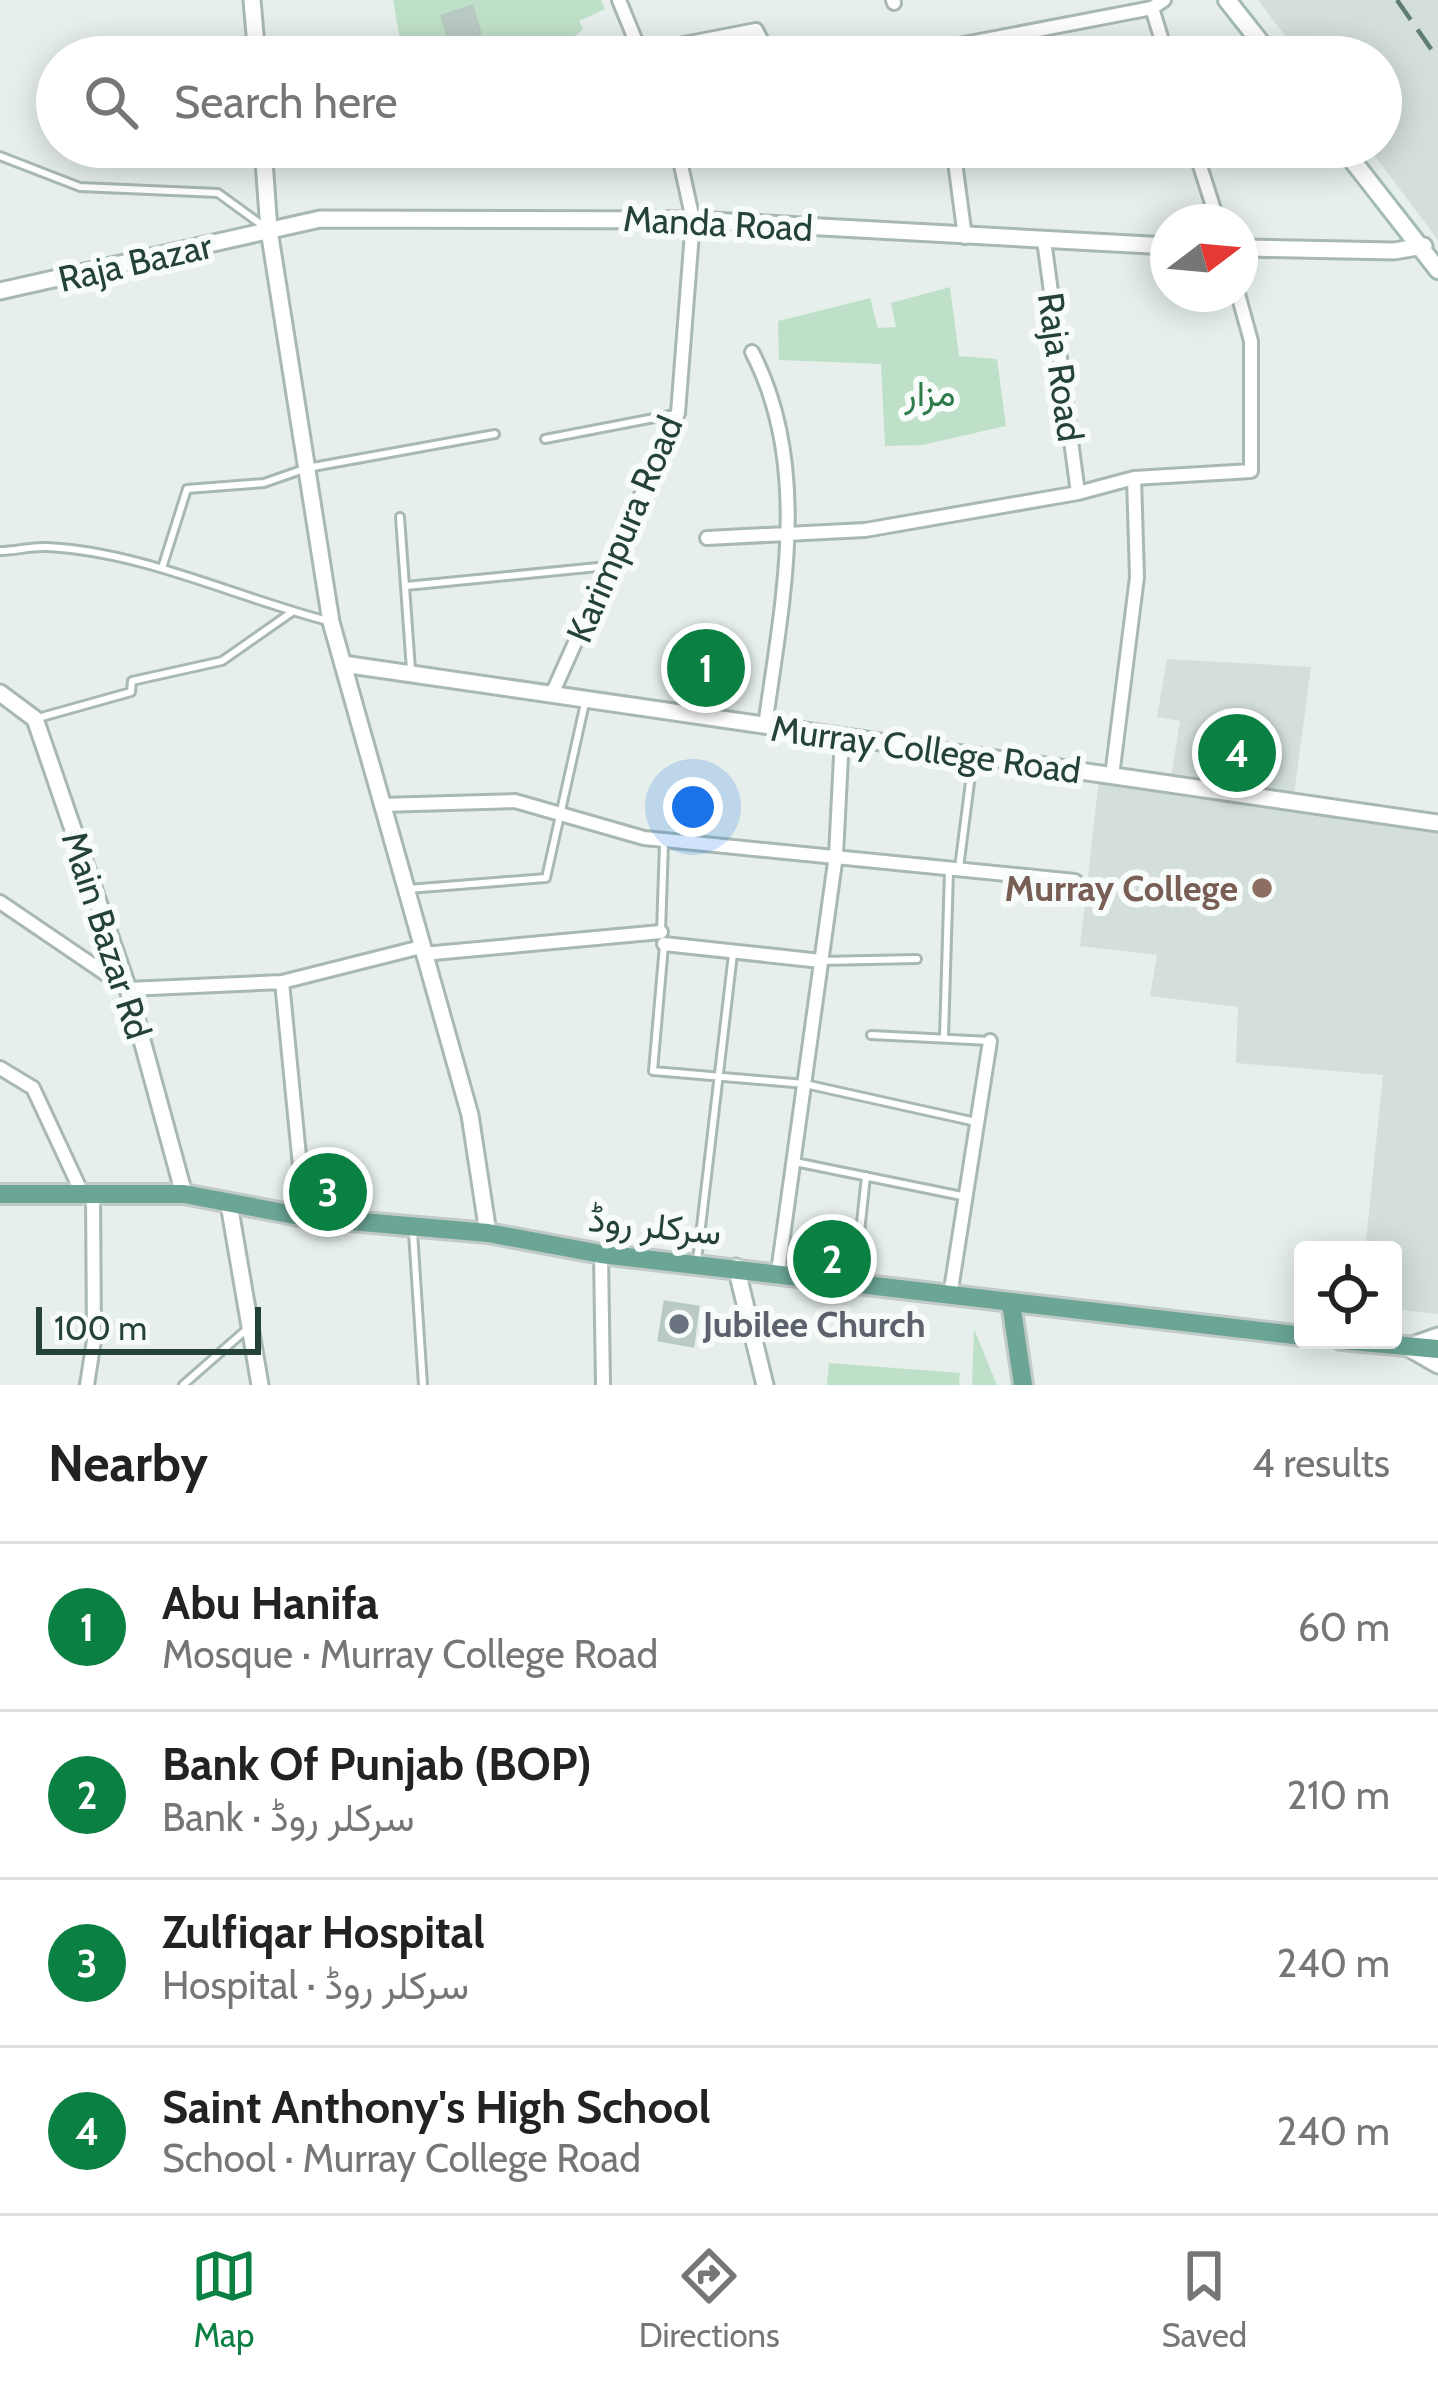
<!DOCTYPE html>
<meta charset="utf-8">
<style>
:root{--surface:#fff;--page:#f6f6f6;--text:#222;--muted:#767676;--line:#e0e0e0;--accent:#0b8043}
body{margin:0;font-family:Cabin,Vazirmatn,sans-serif;background:var(--page);color:var(--text)}
.controls{position:absolute;right:36px;bottom:36px;display:grid;overflow:hidden;border-radius:12px;box-shadow:0 6px 30px #0003}
.controls button{width:108px;height:108px;display:grid;place-items:center;padding:0;border:0;border-bottom:3px solid var(--line);background:var(--surface);color:var(--text);font:60px sans-serif}
.compass{position:absolute;left:1150px;top:204px;width:108px;height:108px;border-radius:50%;background:var(--surface);box-shadow:0 6px 30px #0003;rotate:74deg}
.scale{position:absolute;left:36px;bottom:30px;width:225px;box-sizing:border-box;padding-left:12px;border:6px solid #24423a;border-top:0;font-size:33px;line-height:42px;white-space:nowrap;color:#24423a;-webkit-text-stroke:9px #f7fbf9;paint-order:stroke}
.you{position:absolute;left:693px;top:807px;width:42px;height:42px;margin:-30px;border:9px solid #fff;border-radius:50%;background:#1a73e8;box-shadow:0 0 0 18px #1a73e833}
.badge{display:grid;place-items:center;width:78px;height:78px;border-radius:50%;background:var(--accent);color:#fff;font-size:39px;font-weight:700}
.pin{position:absolute;translate:-50% -50%;border:6px solid #fff;box-shadow:0 3px 12px #0006}
.list{margin:0;padding:0;list-style:none}
h2{display:flex;justify-content:space-between;align-items:center;height:156px;margin:0;padding:0 48px;font-size:51px}
h2 small{font-size:39px;font-weight:400;color:var(--muted)}
.list li{display:grid;grid-template-columns:78px 1fr auto;gap:36px;align-items:center;box-sizing:border-box;height:168px;padding:0 48px;border-top:3px solid var(--line)}
.list b{display:block;font-size:45px;white-space:nowrap}
.list p{margin:0;font-size:39px;white-space:nowrap;color:var(--muted)}
.list em{font-size:39px;font-style:normal;color:var(--muted)}
.icon{flex:none;width:66px;height:66px;fill:none;stroke:currentColor;stroke-width:2;stroke-linecap:round;stroke-linejoin:round}
.map{position:relative;flex:none;width:1438px;height:1385px;overflow:hidden}
.search{position:absolute;background:var(--surface);box-shadow:0 6px 30px #0003;left:36px;right:36px;top:36px;height:132px;display:flex;align-items:center;gap:30px;box-sizing:border-box;padding:0 42px;border-radius:66px;color:var(--muted);font-size:45px}
.sheet{height:828px;background:var(--surface)}
nav{display:flex;justify-content:space-around;align-items:center;box-sizing:border-box;height:168px;border-top:3px solid var(--line);background:var(--surface);font-size:33px;color:var(--muted)}
nav a{display:grid;justify-items:center;gap:6px}
nav .on{color:var(--accent)}
.map>svg:first-child{display:block}
.built{fill:#d4dfda}
.green{fill:#bfe0c8}
.building{fill:#bbcac4;stroke:#b8c9c2;stroke-width:3}
.lines{fill:none;stroke-linecap:round;stroke-linejoin:round}
.service-casing{stroke:#a8b8b2;stroke-width:12}
.minor-casing{stroke:#a8b8b2;stroke-width:18}
.tertiary-casing{stroke:#a8b8b2;stroke-width:21}
.secondary-casing{stroke:#a4bbb3;stroke-width:22}
.primary-casing{stroke:#c2cac8;stroke-width:24}
.service{stroke:#fff;stroke-width:6}
.minor{stroke:#fff;stroke-width:12}
.tertiary{stroke:#fff;stroke-width:15}
.secondary{stroke:#fff;stroke-width:16}
.primary{stroke:#6aa596;stroke-width:18}
.rail{stroke:#5f7d75;stroke-width:4.5;stroke-dasharray:24 12;stroke-linecap:butt}
.education-dot{fill:#8d6e63;stroke:#f7fbf9;stroke-width:4.5}
.worship-dot{fill:#6b7280;stroke:#f7fbf9;stroke-width:4.5}
.labels{text-anchor:middle;dominant-baseline:central;stroke-width:12;stroke-linejoin:round;paint-order:stroke}
.street-label{font-size:36px;fill:#24423a;stroke:#f7fbf9}
.park-label{font-size:36px;fill:#2d7a4b;stroke:#f7fbf9}
.education-label{font-size:36px;font-weight:bold;fill:#785e54;stroke:#f7fbf9;text-anchor:end}
.worship-label{font-size:36px;font-weight:bold;fill:#5b616d;stroke:#f7fbf9;text-anchor:start}
</style>
<div class="map">
<svg width="1438" height="1385" viewBox="0 0 1438 1385">
<rect width="100%" height="100%" fill="#e6efeb"/>
<path class="built" d="M1258 0H1438V240L1368 147H1381V57H1301Z
M1167 659 1311 667 1293 802 1170 784 1180 721 1157 717Z
M1099 779 1438 830V1314L1393 1309V1250H1365L1383 1075 1236 1063 1238 1007 1150 996 1157 955 1080 946Z"/>
<path class="green" d="M393 0H601L605 9 579 21 583 29C539 73 461 57 403 57Z
M950 287 959 356 997 359 1006 426 922 445 885 446 881 364 779 360 778 321 870 298 878 328 896 327 891 303Z
M974 1329 997 1385H972Z
M829 1363 960 1373 959 1385H827Z"/>
<path class="building" d="M472 6 487 57H454L442 16Z
M665 1302 698 1307 693 1346 659 1340Z"/>
<g class="lines">
<defs>
<path id="service" d="M0 156 80 187 218 193 266 228
M545 439 675 414
M400 517 411 670
M0 551C16 551 31 546 47 547 144 552 235 597 328 621
M162 568 187 489 264 483 307 468 495 434
M406 586 608 566
M38 718 131 692 132 681 222 661 292 612
M959 868 973 759
M408 889 546 878 585 703
M661 932 664 843
M664 945 653 1071 805 1084 976 1122
M821 961 917 959
M871 1035 990 1041
M944 1037 949 871
M795 1162 962 1196
M413 1232 423 1385
M697 1261 733 954
M855 1279 866 1176
M183 1385 247 1329"/>
<path id="minor" d="M619 0 641 54
M893 0 894 3
M1152 8 1167 57
M526 57 563 48 567 57
M617 57 756 30 770 57
M896 57 1152 8 1164 0
M953 147 965 237
M1194 147 1218 222
M1044 240 1078 493
M752 352C812 467 782 603 765 726
M707 538 865 530 1078 493 1134 478 1251 471V341L1238 294
M552 694 678 413 693 220 677 147
M1112 776 1137 577 1134 478
M381 805 515 801 644 838 1075 881
M0 902 128 989 282 982 421 947
M664 944 821 961
M423 954 661 932
M282 982 305 1217
M0 1068 33 1088 81 1191
M601 1254 603 1385
M778 1272 836 855 842 737
M950 1296 990 1041
M87 1385 94 1340 93 1191"/>
<path id="tertiary" d="M252 0 257 57
M263 147 269 230 331 622 470 1115 488 1233
M1240 248 1394 251 1424 246
M0 291 320 219 693 220 1168 246
M343 664 1438 823
M0 693 35 719 128 989 184 1194
M229 1204 260 1385
M736 1267 765 1385
M1410 1346 1438 1336
M1410 1349 1438 1365"/>
<path id="secondary" d="M1227 0 1272 57
M1342 147 1438 270"/>
<path id="primary" d="M0 1194H184L305 1217 488 1233 601 1254 1303 1336
M1011 1303 1023 1385
M1341 1340 1438 1349"/>
</defs>
<use href="#service" class="service-casing"/>
<use href="#minor" class="minor-casing"/>
<use href="#tertiary" class="tertiary-casing"/>
<use href="#secondary" class="secondary-casing"/>
<use href="#primary" class="primary-casing"/>
<use href="#service" class="service"/>
<use href="#minor" class="minor"/>
<use href="#tertiary" class="tertiary"/>
<use href="#secondary" class="secondary"/>
<use href="#primary" class="primary"/>
<path class="rail" d="M1397 0 1438 59"/>
</g>
<circle class="education-dot" cx="1262" cy="888" r="12"/>
<circle class="worship-dot" cx="679" cy="1324" r="12"/>
<g class="labels">
<g class="street-label">
<text transform="translate(718 223) rotate(3)">Manda Road</text>
<text transform="translate(135 262) rotate(-13)">Raja Bazar</text>
<text transform="translate(1061 367) rotate(82)">Raja Road</text>
<text transform="translate(624 529) rotate(-67)">Karimpura Road</text>
<text transform="translate(926 749) rotate(8)">Murray College Road</text>
<text transform="translate(107 935) rotate(72)">Main Bazar Rd</text>
<text transform="translate(655 1225) rotate(6)">سرکلر روڈ</text>
</g>
<g class="park-label">
<text x="930" y="393">مزار</text>
</g>
<g class="education-label">
<text x="1238" y="888">Murray College</text>
</g>
<g class="worship-label">
<text x="703" y="1324">Jubilee Church</text>
</g>
</g>
</svg>
<div class="controls">
<button><svg class="icon" aria-label="locate" viewBox="0 0 24 24"><circle cx="12" cy="12" r="6"/><path d="M12 2v4M12 18v4M2 12h4M18 12h4"/></svg></button>
</div>
<svg class="compass" viewBox="-18 -18 36 36"><path d="M0-13l5 13h-10z" fill="#e53935"/><path d="M0 13l5-13h-10z" fill="#767676"/></svg>
<div class="scale">100 m</div>
<div class="you"></div>
<div class="pin badge" style="left:706px;top:668px">1</div>
<div class="pin badge" style="left:832px;top:1259px">2</div>
<div class="pin badge" style="left:328px;top:1192px">3</div>
<div class="pin badge" style="left:1237px;top:753px">4</div>
<div class="search"><svg class="icon" aria-label="search" viewBox="0 0 24 24"><circle cx="10" cy="10" r="6"/><path d="M15 15l6 6"/></svg>Search here</div>
</div>
<section class="sheet">
<h2>Nearby<small>4 results</small></h2>
<ul class="list">
<li><span class="badge">1</span><div><b>Abu Hanifa</b><p>Mosque · Murray College Road</p></div><em>60 m</em></li>
<li><span class="badge">2</span><div><b>Bank Of Punjab (BOP)</b><p>Bank · سرکلر روڈ</p></div><em>210 m</em></li>
<li><span class="badge">3</span><div><b>Zulfiqar Hospital</b><p>Hospital · سرکلر روڈ</p></div><em>240 m</em></li>
<li><span class="badge">4</span><div><b>Saint Anthony's High School</b><p>School · Murray College Road</p></div><em>240 m</em></li>
</ul>
</section>
<nav>
<a class="on"><svg class="icon" aria-label="map" viewBox="0 0 24 24"><path d="M3 6l6-2 6 2 6-2v14l-6 2-6-2-6 2zM9 4v14M15 6v14"/></svg>Map</a>
<a><svg class="icon" aria-label="directions" viewBox="0 0 24 24"><path d="M12 3l9 9-9 9-9-9zM9 14v-3h6M13 9l2 2-2 2"/></svg>Directions</a>
<a><svg class="icon" aria-label="saved" viewBox="0 0 24 24"><path d="M7 4h10v16l-5-4-5 4z"/></svg>Saved</a>
</nav>
